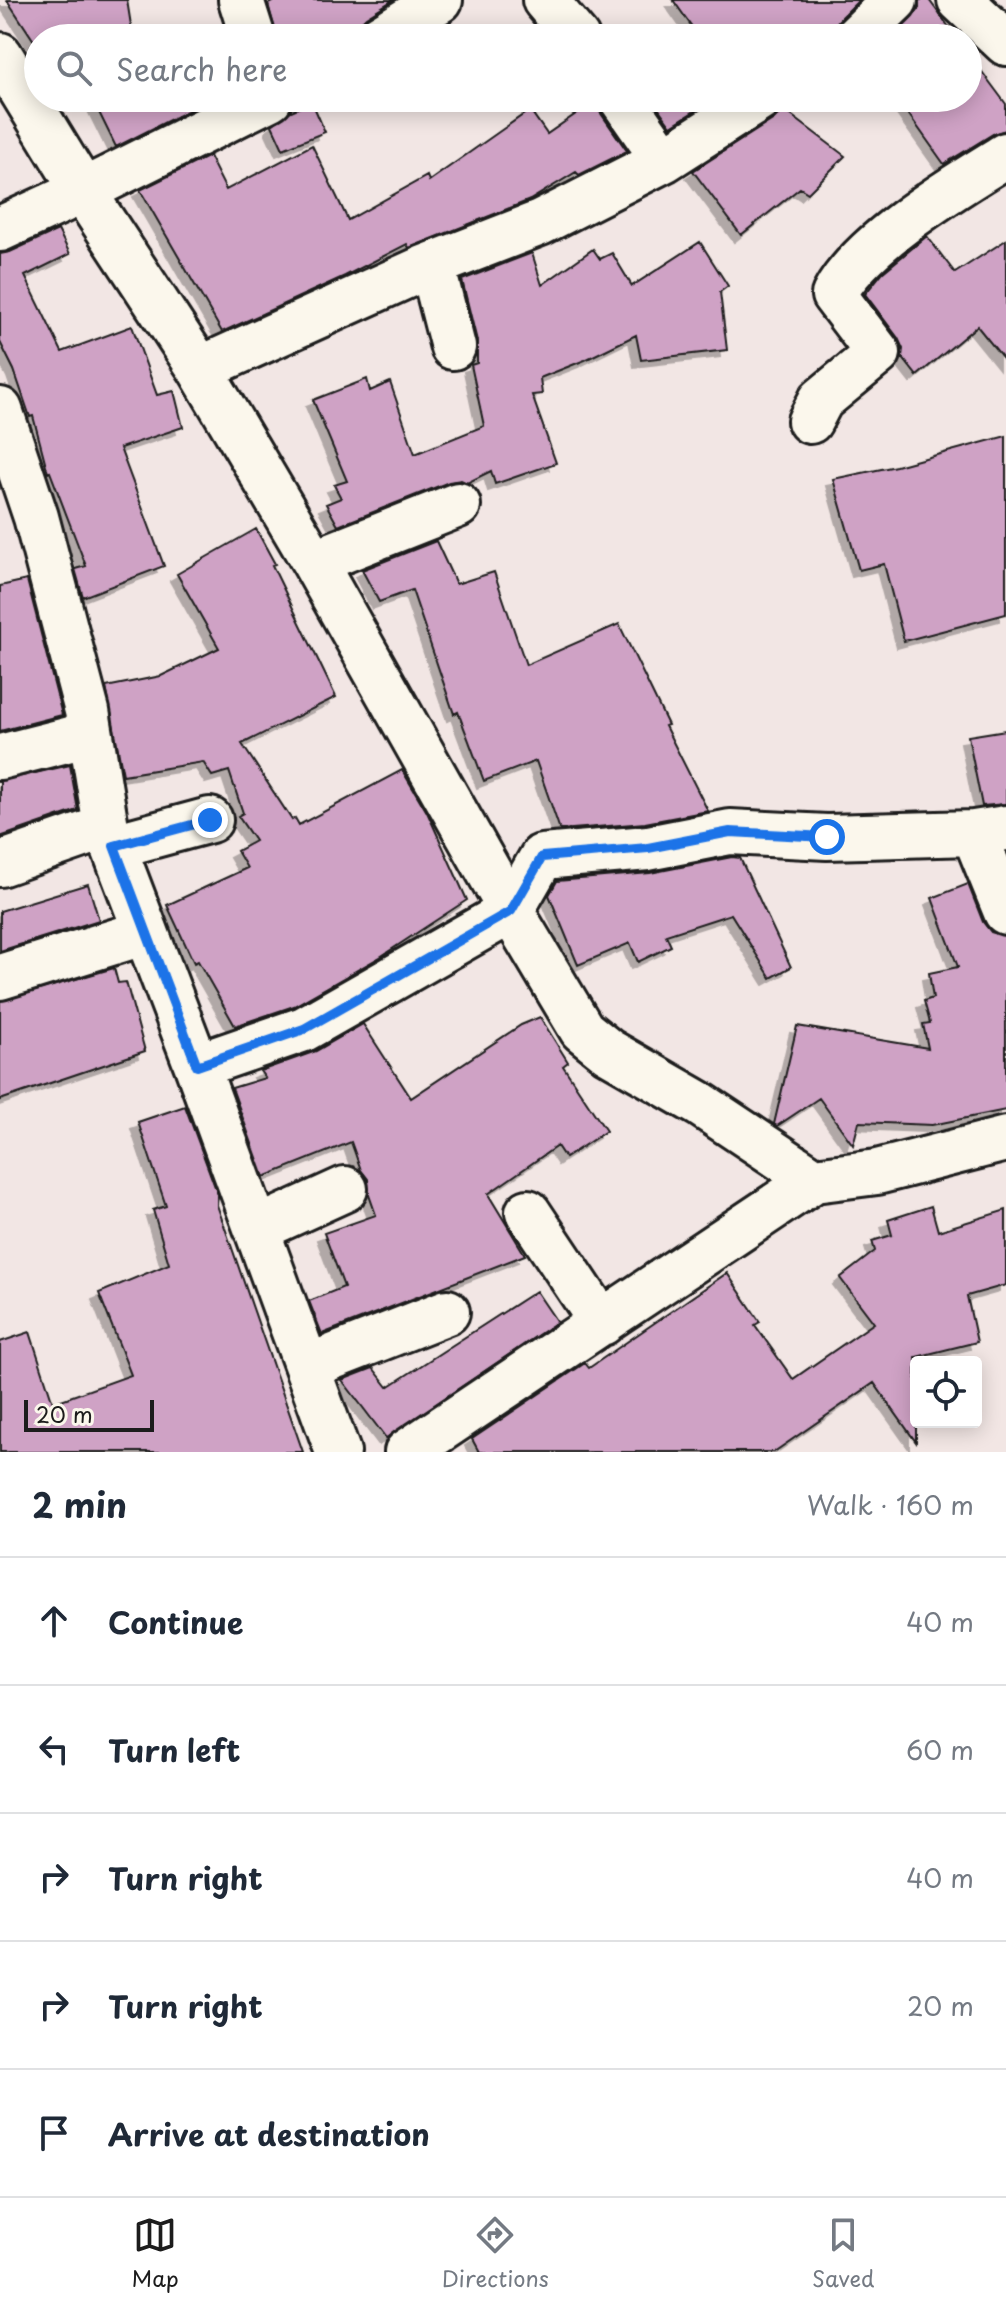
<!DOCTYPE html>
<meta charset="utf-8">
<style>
:root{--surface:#fff;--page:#f6f6f7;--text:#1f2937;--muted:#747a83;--line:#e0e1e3;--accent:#1c1c1c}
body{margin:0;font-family:"Playpen Sans",sans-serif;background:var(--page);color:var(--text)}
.controls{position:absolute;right:24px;bottom:24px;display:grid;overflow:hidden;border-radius:8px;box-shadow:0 4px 20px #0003}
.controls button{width:72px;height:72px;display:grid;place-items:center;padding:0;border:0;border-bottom:2px solid var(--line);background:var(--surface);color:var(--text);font:40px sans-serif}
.scale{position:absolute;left:24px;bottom:20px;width:130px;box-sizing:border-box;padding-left:8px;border:4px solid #1c1c1c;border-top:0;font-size:22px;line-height:28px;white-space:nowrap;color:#1c1c1c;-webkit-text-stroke:6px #fbf7ec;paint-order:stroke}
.stop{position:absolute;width:24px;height:24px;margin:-18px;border:6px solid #1a73e8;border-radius:50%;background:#fff}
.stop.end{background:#1a73e8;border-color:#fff;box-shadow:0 2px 8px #0008}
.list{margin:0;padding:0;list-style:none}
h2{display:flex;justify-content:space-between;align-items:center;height:104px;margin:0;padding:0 32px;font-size:34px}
h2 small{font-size:26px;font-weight:400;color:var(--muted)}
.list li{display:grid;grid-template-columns:52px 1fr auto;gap:24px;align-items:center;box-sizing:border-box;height:128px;padding:0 32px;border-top:2px solid var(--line)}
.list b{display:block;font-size:30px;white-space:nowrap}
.list em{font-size:26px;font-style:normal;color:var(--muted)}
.icon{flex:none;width:44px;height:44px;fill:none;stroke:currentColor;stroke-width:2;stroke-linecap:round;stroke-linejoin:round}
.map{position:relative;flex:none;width:1006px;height:1452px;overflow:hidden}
.search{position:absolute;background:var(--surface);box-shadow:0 4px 20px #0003;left:24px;right:24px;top:24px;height:88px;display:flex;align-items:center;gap:20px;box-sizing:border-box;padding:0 28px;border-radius:44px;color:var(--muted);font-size:30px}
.sheet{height:744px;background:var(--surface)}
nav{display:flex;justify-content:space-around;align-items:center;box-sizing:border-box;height:112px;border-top:2px solid var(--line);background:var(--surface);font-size:22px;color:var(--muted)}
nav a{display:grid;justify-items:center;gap:4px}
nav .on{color:var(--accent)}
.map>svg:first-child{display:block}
.building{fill:#cfa2c5;stroke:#1c1c1c;stroke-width:2;filter:url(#shadow)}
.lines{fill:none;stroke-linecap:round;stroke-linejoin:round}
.minor-casing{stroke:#1c1c1c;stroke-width:50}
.minor{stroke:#fbf7ec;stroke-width:44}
.route{stroke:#1a73e8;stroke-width:10}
</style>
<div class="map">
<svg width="1006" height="1452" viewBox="0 0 1006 1452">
<defs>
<filter id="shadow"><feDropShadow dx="-7" dy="7" stdDeviation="0" flood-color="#0004"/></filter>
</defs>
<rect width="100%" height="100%" fill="#f2e6e4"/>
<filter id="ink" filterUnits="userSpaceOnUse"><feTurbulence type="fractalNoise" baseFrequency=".0125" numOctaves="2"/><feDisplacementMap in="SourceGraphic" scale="16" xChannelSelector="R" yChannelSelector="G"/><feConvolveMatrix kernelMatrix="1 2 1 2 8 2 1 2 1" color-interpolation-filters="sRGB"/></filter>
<g filter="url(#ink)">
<path class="building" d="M7 0H127L133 38H38V58L33 50 38 47Z
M276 0H393L366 17 357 26 355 34 346 38H277L268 4Z
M673 0H859L838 21 832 30V38H700Z
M919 0H929L957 38H892L913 17 919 8Z
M968 53 1006 104V130L993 134 944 164 897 98H968Z
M92 98H210L211 99 116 147Z
M651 98H715L671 126Z
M596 100 600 112 627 151 579 175 576 172 530 200 409 248 407 244 345 276 222 332 140 190 209 156 226 190 312 145 348 220 427 176 429 181 530 110 547 134Z
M312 102 325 132 283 149 272 125 291 111Z
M783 109 845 156 808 193 800 188 741 235 693 171 774 119Z
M58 230 70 254 25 276 62 352 132 326 157 395 174 391 183 427 120 448 164 566 83 597 75 569 86 566 50 472 48 473 33 416 30 417 14 370 0 342V254L10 252Z
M927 236 955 273 1006 240V362L977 326 917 376 902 357 903 349 898 338 865 294 882 273Z
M700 242 728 286 720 292 727 350 641 360 636 335 585 360 540 378 542 394 532 395 556 463 495 484 491 471 467 483 461 480 449 482 338 526 326 504 341 498 334 485 347 481 313 400 367 379 370 391 390 382 415 454 484 426 471 365 477 363V341L462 280 532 253 542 285 593 249 600 259 612 253 632 286Z
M1006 436V614L904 641 884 564 859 570 833 479 896 466Z
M256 529 275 564 272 565 336 697 242 744 292 820 295 818 299 825 402 770 427 812 467 900 380 957 294 1006 235 1026 198 961 194 963 167 905 247 868 237 851 255 841 238 816 243 813 229 771 212 776 203 762 123 775 106 687 161 676 219 648 177 574Z
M436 541 456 584 494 572 526 665 619 624 668 725 665 726 708 811 645 823 560 830 536 761 484 781 458 712 454 714 412 590 379 602 362 570Z
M27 580 62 715 0 731V586Z
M1006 730V804L982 806 968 736Z
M70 765 78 810 0 837V781Z
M732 857 740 858 791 967 771 978 731 914 666 935 671 946 638 962 630 943 578 965 549 895 557 881 650 873Z
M88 884 99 920 0 951V911Z
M968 884 983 922 991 932 1006 936V1110L932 1125 859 1122 853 1145 819 1098 777 1126 774 1124 797 1026 928 1048 923 1024 930 1023 924 1001 933 998 929 973 958 967 932 898Z
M114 968 118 983 126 982 145 1051 0 1100V1001Z
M540 1017 568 1062 563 1066 606 1131 565 1158 557 1146 488 1194 525 1255 322 1334 309 1301 344 1287 324 1233 376 1215 369 1195 368 1179 361 1170 351 1142 264 1177 232 1088 265 1078 260 1071 316 1051 363 1024 411 1098 521 1025Z
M185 1106 218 1195 217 1205 303 1452H0V1342L30 1332 53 1403 131 1375 99 1293 169 1264 153 1210 166 1206 138 1122Z
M931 1206 938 1231 1006 1210V1285L967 1296 977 1342 916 1357V1442L874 1383 774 1452H479L472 1439 585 1363 589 1368 727 1273 760 1322 755 1325 793 1379 874 1323 840 1278 875 1251 872 1241 892 1235 888 1220Z
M536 1291 557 1322 386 1438 342 1380 373 1368 388 1387Z"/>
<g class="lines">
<defs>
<path id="minor" d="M241 0 253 38
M545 0 577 38
M960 0 1006 43
M379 38 440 0
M856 38 895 0
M0 55 83 191 200 369 314 562 511 911 582 1030 608 1051 700 1104 814 1180 877 1172 1006 1139
M621 98 664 160
M0 229 83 191 270 98
M432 265 453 347
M200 369 424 268 540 223 664 160 761 98
M0 410 36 517 87 711 106 827 197 1066 338 1452
M810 421 821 400 878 353 834 295C860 243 956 186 1006 155
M314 562 458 505
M0 757 90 734
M974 833 1006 912
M114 846 210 820
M0 864 106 827
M0 977 146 932
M197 1066 304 1029 511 911 542 857 648 848 730 832 827 837 974 833 1006 828
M528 1212 602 1323
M257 1229 345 1189
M307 1367 447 1312
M407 1452 814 1180"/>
</defs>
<use href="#minor" class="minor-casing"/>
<use href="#minor" class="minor"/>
</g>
</g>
<g class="lines" filter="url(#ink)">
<path class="route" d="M210 820 114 846 197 1066 304 1029 511 911 542 857 648 848 730 832 827 837"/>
</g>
</svg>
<div class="controls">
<button><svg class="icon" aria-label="locate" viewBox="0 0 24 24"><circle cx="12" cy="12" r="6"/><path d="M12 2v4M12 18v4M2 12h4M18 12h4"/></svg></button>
</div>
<div class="scale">20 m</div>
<div class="stop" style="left:827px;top:837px"></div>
<div class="stop end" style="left:210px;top:820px"></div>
<div class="search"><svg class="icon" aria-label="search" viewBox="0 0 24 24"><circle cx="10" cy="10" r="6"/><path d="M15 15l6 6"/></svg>Search here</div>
</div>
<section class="sheet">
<h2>2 min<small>Walk · 160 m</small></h2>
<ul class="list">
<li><svg class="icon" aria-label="ahead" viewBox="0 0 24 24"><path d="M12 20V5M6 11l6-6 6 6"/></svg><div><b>Continue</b></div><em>40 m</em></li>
<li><svg class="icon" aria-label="left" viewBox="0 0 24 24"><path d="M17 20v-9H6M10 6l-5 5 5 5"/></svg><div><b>Turn left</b></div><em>60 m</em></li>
<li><svg class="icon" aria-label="right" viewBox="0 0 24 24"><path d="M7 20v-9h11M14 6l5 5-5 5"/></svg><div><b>Turn right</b></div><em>40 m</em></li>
<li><svg class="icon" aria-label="right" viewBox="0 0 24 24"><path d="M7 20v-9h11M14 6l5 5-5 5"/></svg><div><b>Turn right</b></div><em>20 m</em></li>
<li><svg class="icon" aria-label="arrive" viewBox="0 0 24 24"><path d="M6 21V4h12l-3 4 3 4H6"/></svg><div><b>Arrive at destination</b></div></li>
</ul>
</section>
<nav>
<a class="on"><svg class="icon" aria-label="map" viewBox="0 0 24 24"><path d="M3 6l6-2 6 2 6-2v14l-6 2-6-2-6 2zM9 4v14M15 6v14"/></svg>Map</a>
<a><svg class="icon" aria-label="directions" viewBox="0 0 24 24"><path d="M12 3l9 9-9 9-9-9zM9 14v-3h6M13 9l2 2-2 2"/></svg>Directions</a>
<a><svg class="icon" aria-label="saved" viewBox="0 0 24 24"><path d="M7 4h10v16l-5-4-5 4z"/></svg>Saved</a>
</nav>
